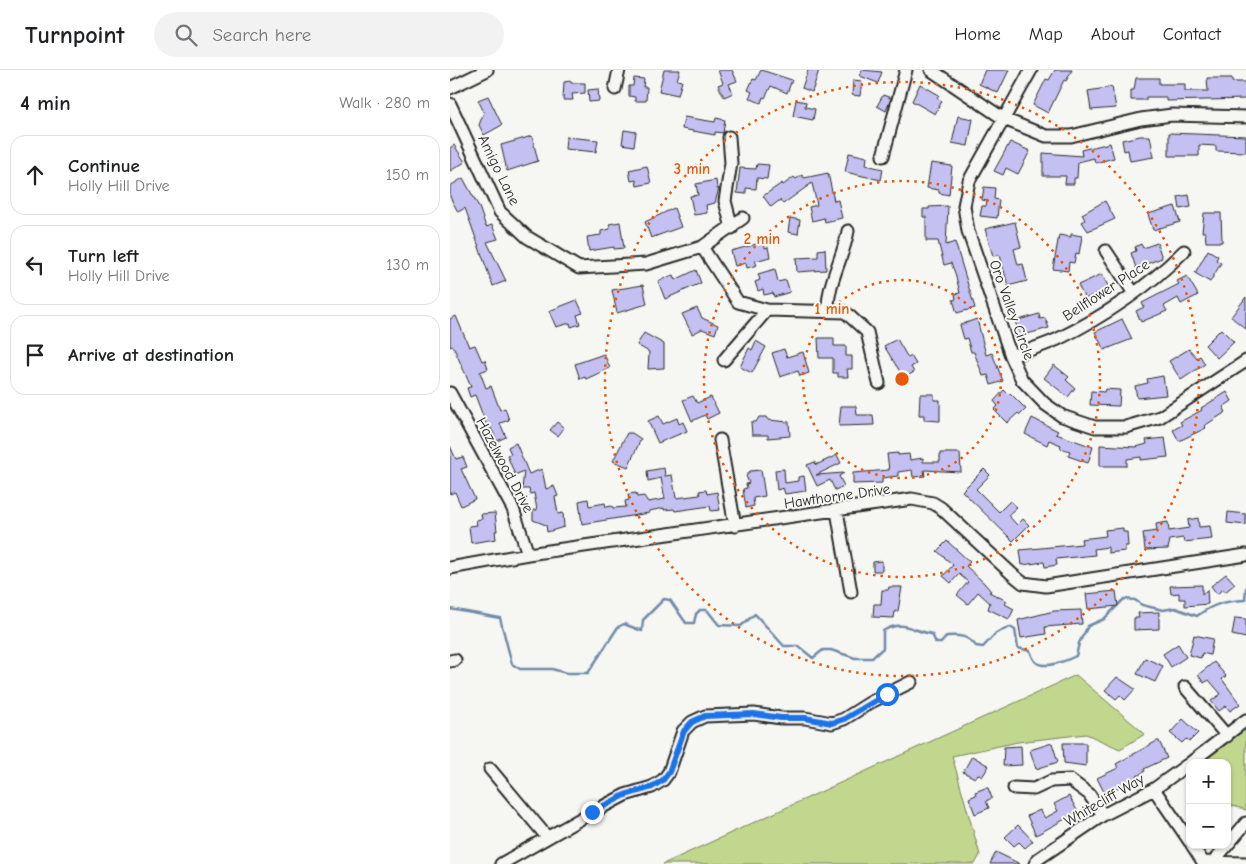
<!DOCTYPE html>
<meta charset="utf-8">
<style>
:root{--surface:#fff;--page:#f2f2f2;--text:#202124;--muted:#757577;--line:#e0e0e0}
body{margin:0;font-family:"Comic Neue",sans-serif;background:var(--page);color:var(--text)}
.controls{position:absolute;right:15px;bottom:15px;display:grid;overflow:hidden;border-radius:10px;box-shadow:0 1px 4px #0004}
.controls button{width:45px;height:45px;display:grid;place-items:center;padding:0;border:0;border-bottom:1px solid var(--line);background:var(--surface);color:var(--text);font:25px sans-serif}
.stop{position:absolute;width:15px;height:15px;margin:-11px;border:4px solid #1a73e8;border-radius:50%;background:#fff}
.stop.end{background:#1a73e8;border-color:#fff;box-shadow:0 1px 5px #0008}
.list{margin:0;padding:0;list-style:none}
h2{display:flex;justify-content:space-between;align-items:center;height:65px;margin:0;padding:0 20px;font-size:21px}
h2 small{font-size:16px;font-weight:400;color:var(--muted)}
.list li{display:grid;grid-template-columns:32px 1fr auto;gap:15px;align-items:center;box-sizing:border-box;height:80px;margin:0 10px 10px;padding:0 10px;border:1px solid var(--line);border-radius:15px}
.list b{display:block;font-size:19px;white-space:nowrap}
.list p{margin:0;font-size:16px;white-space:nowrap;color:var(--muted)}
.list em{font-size:16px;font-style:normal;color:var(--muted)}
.icon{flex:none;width:28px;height:28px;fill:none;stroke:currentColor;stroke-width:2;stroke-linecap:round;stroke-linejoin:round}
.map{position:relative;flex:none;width:796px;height:794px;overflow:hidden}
header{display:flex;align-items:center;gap:30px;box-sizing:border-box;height:70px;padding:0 25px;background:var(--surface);border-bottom:1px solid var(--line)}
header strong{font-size:24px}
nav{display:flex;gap:28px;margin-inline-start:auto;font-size:18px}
.search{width:350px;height:45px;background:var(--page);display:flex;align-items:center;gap:12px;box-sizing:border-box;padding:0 18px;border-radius:28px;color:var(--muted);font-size:19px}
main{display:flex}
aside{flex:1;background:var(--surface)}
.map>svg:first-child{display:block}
.green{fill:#c1d78d;stroke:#76815c}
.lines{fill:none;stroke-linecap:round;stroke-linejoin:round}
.stream{stroke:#718ba7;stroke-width:2.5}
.building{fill:#c4c0f2;stroke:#2b2b2b}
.minor-casing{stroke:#2b2b2b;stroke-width:15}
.minor{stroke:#f6f6f2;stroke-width:11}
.route{stroke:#1a73e8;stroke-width:6}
.ring{fill:none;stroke:#e8590c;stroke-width:2.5;stroke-dasharray:2.5 5}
.labels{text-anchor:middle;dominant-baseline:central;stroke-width:4;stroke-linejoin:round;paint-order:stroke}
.street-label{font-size:15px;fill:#2b2b2b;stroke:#f6f6f2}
.centre{fill:#e8590c;stroke:#f6f6f2;stroke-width:2.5}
.ring-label{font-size:15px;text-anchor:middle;font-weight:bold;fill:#e8590c;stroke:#f6f6f2;stroke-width:4;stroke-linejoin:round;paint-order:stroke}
</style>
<header>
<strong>Turnpoint</strong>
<div class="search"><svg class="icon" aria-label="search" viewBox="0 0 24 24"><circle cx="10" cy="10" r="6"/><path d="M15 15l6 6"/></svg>Search here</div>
<nav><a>Home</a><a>Map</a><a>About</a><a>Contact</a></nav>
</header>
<main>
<aside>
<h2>4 min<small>Walk · 280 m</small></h2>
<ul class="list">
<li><svg class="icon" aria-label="ahead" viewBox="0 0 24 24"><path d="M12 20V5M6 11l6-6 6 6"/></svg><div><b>Continue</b><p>Holly Hill Drive</p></div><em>150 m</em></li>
<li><svg class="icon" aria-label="left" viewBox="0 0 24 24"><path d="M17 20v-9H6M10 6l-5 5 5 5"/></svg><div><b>Turn left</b><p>Holly Hill Drive</p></div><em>130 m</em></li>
<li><svg class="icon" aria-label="arrive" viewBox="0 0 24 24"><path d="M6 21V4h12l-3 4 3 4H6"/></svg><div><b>Arrive at destination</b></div></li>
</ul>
</aside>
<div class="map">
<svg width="796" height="794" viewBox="0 0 796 794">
<rect width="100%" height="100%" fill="#f6f6f2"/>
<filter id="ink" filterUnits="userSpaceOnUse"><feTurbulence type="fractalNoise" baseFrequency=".02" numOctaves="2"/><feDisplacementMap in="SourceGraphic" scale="10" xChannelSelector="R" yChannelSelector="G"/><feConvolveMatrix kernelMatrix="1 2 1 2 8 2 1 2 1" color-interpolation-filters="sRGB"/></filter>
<g filter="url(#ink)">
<path class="green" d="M626 605 695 664 670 679 636 664 568 672 502 686 530 785 525 794H213Z
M796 650V740L777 734V693H756L752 684Z"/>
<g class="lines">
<path class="stream" d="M0 539 50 548 62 594 70 599H102L116 603H138L168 557 174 554 192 561 193 550 214 529 220 530 236 553H244L246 544 250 540H257L269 555 291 556 305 544 334 576H348L363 588 373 580H381L405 588H422L433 578V561C453 549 462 561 482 564L486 573H491L497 566C510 565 518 566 526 576L533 577 546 563 560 557 565 560 568 578 580 581C582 585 583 590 586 592 595 600 618 590 626 586L629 573 638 556 654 549 674 529 685 530 692 535 713 540 725 538 747 546C763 534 775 531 795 530L796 518"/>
</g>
<path class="building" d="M214 0H230L227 10 232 11 228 25 209 21Z
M268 0H282L287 11 279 14 283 23 274 27 268 15 273 13Z
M311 0 342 10 337 23 321 16 315 28 313 27 311 33 299 28 302 22 298 20 303 9 306 10Z
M358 0H369L362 22 352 18Z
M412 0 432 2 428 13 410 6Z
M535 0H559L548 23 529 14Z
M605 0H622L616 11 614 10 598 43 583 35 596 9 599 10Z
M184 8 194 9 193 17H197L196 31H185V27L179 26V16H183Z
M686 8H709V14H735V21H758L757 8H782V12H796V29L716 31V27H696V30H681V20H684Z
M403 10 412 11 410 26 402 25Z
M121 11V13H135V23L122 24 123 30H113L114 12Z
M470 14 489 25 487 28 492 31 485 44 462 31Z
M662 17 666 38 641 40 638 21Z
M148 19 149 31 139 32 138 20Z
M433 25 441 28 436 41 427 36Z
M38 26 52 55 34 65 29 55 34 42 28 30Z
M346 30 356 32 355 37 365 39 363 50 343 46Z
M508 46 523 49 518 76 502 73Z
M234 47 265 52 266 48 275 50 273 63 265 62V65L232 59Z
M174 60 186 62 184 76 172 74Z
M719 63 796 66V82L766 81V76L749 75V86H719Z
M82 66 88 91 57 101 51 75Z
M690 66H700L704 87 680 91 678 80 674 81 672 70Z
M116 67 148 70 146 82 115 79Z
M560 72 580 81 568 104 556 98 553 105 544 101Z
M660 73 664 88 645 93 644 88 628 92 627 108H624V114H615L616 106H593V83L632 86 631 80Z
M4 75 15 92 0 101V78Z
M399 83 417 87 416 95 433 99 431 110 395 102Z
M481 93 502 96 499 125 489 123V120L477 118Z
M307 94 319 95 317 109 307 108 306 119 296 118V124L287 123 290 98 306 99Z
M197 96 201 113 187 116 186 110 181 111 179 100Z
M378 103 384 131 388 130 392 148 375 152 374 148 362 151 359 137 367 135 362 113 333 134 330 130 321 137 313 126 332 113 333 115 344 107 346 109 352 105 354 108Z
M13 108 29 137 36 157 42 155 48 169 37 172 56 211 43 216 15 138 8 142 0 127V116Z
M266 110 267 119 269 118 265 133 256 135 257 143 244 145 240 126 248 125 246 114Z
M534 117 545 118 544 129 549 130 547 148 530 146 532 136H536L537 131 532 130Z
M739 125 741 137 730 139 728 127Z
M655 131 665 149 638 161 632 152 635 150 632 144Z
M498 136 496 175 505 172 525 238 507 243 503 230 506 229 505 224 510 223 505 203 501 193 494 195 488 171H476V147H473V139H479V137Z
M725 136 730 152 703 160 698 144Z
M224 138 231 157 201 168 195 152Z
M754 143H771L772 172H756L755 162H752Z
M340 148 350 150 348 164 338 162Z
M170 152 174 178 164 179V177L139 181 137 167 151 165V161L160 159 159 154Z
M565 152 571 177 564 179 568 195 573 194 577 211 558 216 550 185 543 186 535 159Z
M621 164 632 166 629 184 626 183 624 193 619 192 618 201 603 199 609 165 621 167Z
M314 172 315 178 318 177 320 187 305 191 307 195 297 198 296 193 285 196 281 181Z
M707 173 712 188 686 198 681 183 686 181 685 177 691 174 693 178Z
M375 179 376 200 347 202 346 188 368 187V180Z
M758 180 768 186 766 190 771 193 760 212 745 203Z
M325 199 328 212 336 210 340 222 324 227 323 223 314 225 313 219 308 221 305 212 310 210 308 204Z
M246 200 251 213 215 229 208 211 223 205 225 210Z
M652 204 659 218 635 229 628 215Z
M737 206 748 225 731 234 728 228 714 236 717 241 691 252 686 241 694 237 692 233 729 214 727 211Z
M193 215 197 234 167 243 162 220Z
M796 227V259L781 247Z
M127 230 133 243 127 245 130 254 121 257 120 253 106 257 99 241Z
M247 238 252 248 268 255 265 264 252 259 242 264 232 244Z
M589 244 590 249 595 248 599 258 570 266 565 251Z
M6 246 19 277 25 275 32 291 35 290 38 299 30 302 36 318 41 316 50 340 55 338 59 350 50 353 56 367 47 371 41 358 38 359 25 325 20 327 17 318 21 317 3 276 0 277V249Z
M527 249 536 285 542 283 553 311 541 315 538 305 533 306 524 282H521L517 268 514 269 510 255Z
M672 249 682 269 654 280 645 262Z
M771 259 784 272 767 288 755 275Z
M194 263 214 274V298L198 299 199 282 187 275Z
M368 268H384V276H396V286H402V299H397L398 307H388V303H383V288H369Z
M447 269 458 288 461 286 466 294 461 297 464 302 454 308 434 276Z
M306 271 316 277 302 303 290 297 299 278 302 280Z
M334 279 337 287 353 282 359 303 350 306 348 301 330 307 322 283Z
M739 279 747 288 750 286 755 294 731 310 719 291Z
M154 284 160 298 136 309 135 307 130 309 125 294Z
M604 295 619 307 616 310 625 318 618 327 594 308Z
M713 306 716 325 687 328 685 316 698 313 697 309Z
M655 319 670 320 669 336 640 335 641 321 654 322Z
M554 320 559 325 560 323 576 339 570 345 568 343 557 353 544 340 548 336 544 331Z
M777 322 782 331 773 337 776 342 754 356 756 358 729 371 723 360 732 355 730 352 752 340 751 338Z
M470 324H484V330H490V351L474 350V345H469Z
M243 326 247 333 261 327 269 343 257 349 255 345 242 351 233 330Z
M391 336H406L407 345H423L424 355 389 356Z
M209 346 213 354 227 348 229 354 233 352 237 361 208 373 198 351Z
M309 347H316L318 350 339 352 340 366 318 368V365H302L301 352H306Z
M582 348 608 361 606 364 643 377 638 393 618 386 620 381 610 378 611 375 599 370 597 375 575 364Z
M107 352 114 358 108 366 100 360Z
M177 363H182L191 369 178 397 163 391Z
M715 368 718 387 691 390V387L677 389V396H650V375L686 377 697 374 696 370Z
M66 373 79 404 92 399 96 419 104 416 108 426 105 427 108 444 113 443 114 457 97 462 96 455 83 450V440H87L84 423 80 424 79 419H72L74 401 65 405 57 385 61 384 58 377Z
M0 376 6 389 13 387 17 397 11 399 25 429 11 436 5 422 0 424Z
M448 383V385L459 384 460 390 473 388V392H490V383H510L511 402 474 400 475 406 463 407 462 400 448 402V406L432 408V413L403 414V403L439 400 437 384Z
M387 385 391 393 366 405 394 403 389 406 394 416 385 420 380 410 367 416 357 395 365 392 366 395Z
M214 398 215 406 222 405 226 428 250 425 249 421 256 420 257 424 267 422 270 440 261 441 260 436 225 441 224 439 214 440V438L199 441V443L132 454 129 431 138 429 139 436 155 433 156 437 162 436 163 438 176 437 175 431 179 430 178 424 186 423 187 427 194 426 198 432 215 429 211 408 198 411 197 401Z
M334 399 335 413 348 411V407L354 406 356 421 335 424 333 418 327 420 325 400Z
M534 399 540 405 526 419 549 442 560 431 567 437 558 445 567 455 573 449 579 455 563 471 512 421Z
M311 400 315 426 303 428 304 436 296 438 293 419 297 418 296 414 299 413 296 406 300 401Z
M778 442 796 444V455L777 453Z
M45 443 47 461H45L46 469 21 473 19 456 27 455 26 450 32 449 31 444Z
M748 448 749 457 760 456 762 469 734 472 733 468 720 470 718 479 695 480 693 463 707 461 706 454 718 452 719 461 739 458 738 450Z
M673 458V462H677L678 476H675V481L658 483V477L644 479 645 485 606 489 607 495 595 497 594 492 572 495 570 480 632 474 631 469 656 466 655 460Z
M497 471 520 492 516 496 534 513 541 521 539 522 557 531 555 534 564 539 559 549 538 539 540 533 528 522 518 534 507 525 518 512 509 504 501 513 493 506 503 495 487 481Z
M432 491V501H423V492Z
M776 504 785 514 775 522 773 519 767 524 761 516Z
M752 515V524L757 520 758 534 735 536V529H729V523L721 524 720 516Z
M439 517H452L448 541H445L444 548 423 547 424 534H431L432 520H438Z
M666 521 668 536 638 539 636 524Z
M631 540 632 554 595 557 596 564 571 568 568 550 604 541Z
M709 542V559L684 560V548H689L688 543Z
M785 548 796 549V568L782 565Z
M744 565 763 569 760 585 752 583 751 588 739 585Z
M728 574 736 587 721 597 713 584Z
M695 588 713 596 705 612 687 604Z
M764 592 776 606 772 609 790 634 780 641 776 636 769 641 761 631 771 624 759 610 754 613 748 605Z
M667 607 685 619 675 630 670 625 666 629 655 620Z
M733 649 748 663 740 671 736 669 732 673 720 663Z
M707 671H709L717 688 694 699 695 701 673 715 655 724 647 708 668 698 666 694Z
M602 673 608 692 586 699 580 680Z
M613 673H636V696L614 693Z
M571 676 572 695 553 696 554 677Z
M522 686 539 696 532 707 528 704 525 708 513 702Z
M535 718H538L542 728 536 731 539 738 525 744 519 728 526 725 525 722Z
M619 726 628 742 586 765 577 746 590 740 595 748 608 741 604 734Z
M568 755 583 771 575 778 569 772 564 776 555 767Z
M546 782 570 794H540Z"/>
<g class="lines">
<defs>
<path id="minor" d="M481 0 554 49 596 66H621L691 49 722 45 796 47
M581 0 519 111 514 136 518 161 561 286 572 310 595 334 612 346 645 357H676L710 347 796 291
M0 18 37 0
M165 19 169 0
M0 34 50 142 77 167 129 198 196 194 252 177 293 148
M279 67 281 93 275 131 282 158
M433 86 456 0
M252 177 288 232 317 240 274 290
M656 181 683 222
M317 240 395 242 417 262 429 313
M378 241C377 213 393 189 398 161
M561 286C576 281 593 276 608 269 653 247 699 216 734 181
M0 323 63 439 78 484
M270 370 285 456
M387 441 401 522
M0 498 78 484 462 429 483 433 491 438 562 504 573 513 596 516 796 485
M0 591 5 590
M735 617 777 666
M740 693 796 650
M40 699 97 767
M564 718 584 719 601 711 620 710 639 724 653 745
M704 719 740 772
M742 775 753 792 796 793
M763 792 796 753
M51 794 139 744 175 725 202 717 213 710 219 702 233 661 242 652 255 646 304 644 331 648H355L382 653 394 649 421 632 461 612
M585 794 588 789 653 745 704 719 740 693"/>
</defs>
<use href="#minor" class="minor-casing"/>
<use href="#minor" class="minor"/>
</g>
</g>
<g class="lines" filter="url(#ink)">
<path class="route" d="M142 742 175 725 202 717 213 710 219 702 234 661 242 652 255 646 304 644 331 648H355L382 653 394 649 437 624"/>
</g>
<g class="ring">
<circle cx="452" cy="309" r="99"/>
<circle cx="452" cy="309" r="198"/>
<circle cx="452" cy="309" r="297"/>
</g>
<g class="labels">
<g class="street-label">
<text transform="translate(49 100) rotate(64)">Amigo Lane</text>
<text transform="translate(656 220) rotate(-33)">Bellflower Place</text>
<text transform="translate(562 240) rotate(70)">Oro Valley Circle</text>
<text transform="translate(55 395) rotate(62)">Hazelwood Drive</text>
<text transform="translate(387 426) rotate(-8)">Hawthorne Drive</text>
<text transform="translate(654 730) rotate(-30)">Whitecliff Way</text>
</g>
</g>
<circle cx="452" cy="309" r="8" class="centre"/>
<g class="ring-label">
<text x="242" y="104">3 min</text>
<text x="312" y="174">2 min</text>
<text x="382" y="244">1 min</text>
</g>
</svg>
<div class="controls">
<button>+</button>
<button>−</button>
</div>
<div class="stop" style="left:437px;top:624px"></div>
<div class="stop end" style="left:142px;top:742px"></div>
</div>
</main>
